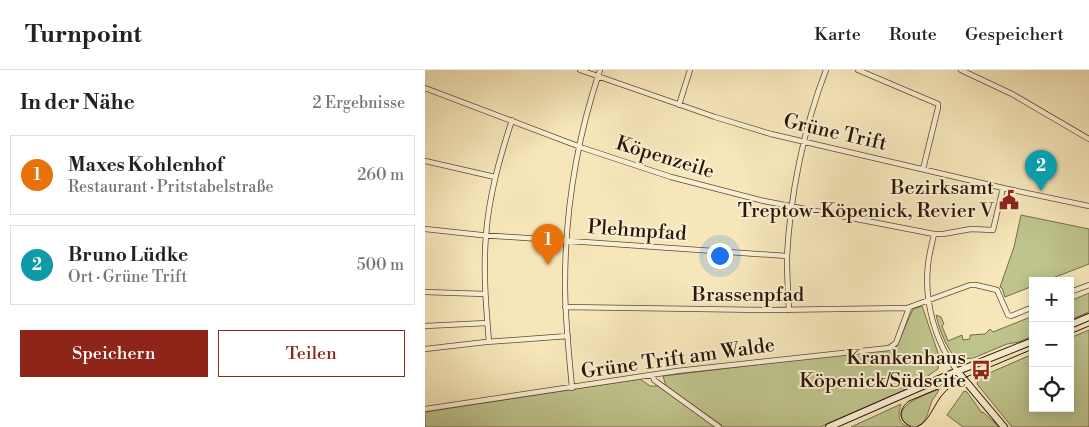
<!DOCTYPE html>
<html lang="de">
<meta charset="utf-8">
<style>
:root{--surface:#fff;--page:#f6f6f6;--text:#222;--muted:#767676;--line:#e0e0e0;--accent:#8f2418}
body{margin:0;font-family:"Libre Bodoni",serif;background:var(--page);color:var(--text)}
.controls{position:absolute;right:15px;bottom:15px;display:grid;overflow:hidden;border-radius:0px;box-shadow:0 2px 12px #0003}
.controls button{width:45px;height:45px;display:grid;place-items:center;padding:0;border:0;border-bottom:1px solid var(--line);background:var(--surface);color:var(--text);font:25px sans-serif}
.you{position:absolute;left:294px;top:185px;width:18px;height:18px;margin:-12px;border:4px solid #fff;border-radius:50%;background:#1a73e8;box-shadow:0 0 0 8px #1a73e833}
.badge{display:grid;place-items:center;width:32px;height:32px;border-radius:50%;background:var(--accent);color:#fff;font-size:16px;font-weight:700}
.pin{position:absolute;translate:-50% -41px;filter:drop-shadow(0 1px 2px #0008)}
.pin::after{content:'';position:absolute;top:26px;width:18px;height:15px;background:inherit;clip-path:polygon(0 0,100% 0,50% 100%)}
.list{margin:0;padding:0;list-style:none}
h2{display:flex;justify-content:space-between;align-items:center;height:65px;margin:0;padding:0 20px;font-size:21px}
h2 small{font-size:16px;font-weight:400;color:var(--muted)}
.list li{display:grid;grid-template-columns:32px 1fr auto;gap:15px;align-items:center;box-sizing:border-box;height:80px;margin:0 10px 10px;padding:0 10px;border:1px solid var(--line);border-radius:0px}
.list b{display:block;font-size:19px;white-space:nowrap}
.list p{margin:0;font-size:16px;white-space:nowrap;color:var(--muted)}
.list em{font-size:16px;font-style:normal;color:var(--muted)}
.actions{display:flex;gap:10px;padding:15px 20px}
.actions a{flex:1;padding:11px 0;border:1px solid var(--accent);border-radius:0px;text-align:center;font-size:18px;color:var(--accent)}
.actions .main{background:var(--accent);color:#fff}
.icon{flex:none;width:28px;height:28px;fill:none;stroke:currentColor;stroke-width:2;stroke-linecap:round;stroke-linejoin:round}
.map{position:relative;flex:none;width:664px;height:357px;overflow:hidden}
header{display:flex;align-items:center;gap:30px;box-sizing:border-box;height:70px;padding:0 25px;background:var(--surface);border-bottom:1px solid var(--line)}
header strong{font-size:24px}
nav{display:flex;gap:28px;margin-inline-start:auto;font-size:18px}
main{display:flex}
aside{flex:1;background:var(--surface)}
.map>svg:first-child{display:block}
.green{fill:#bfc48d;stroke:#766c4a}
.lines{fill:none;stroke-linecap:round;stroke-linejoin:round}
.minor-casing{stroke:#5e4933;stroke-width:6}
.secondary-casing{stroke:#2c1506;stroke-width:8}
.minor{stroke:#f9efd2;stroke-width:4.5}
.secondary{stroke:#f9efd2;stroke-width:6}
.tram{stroke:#2c1506;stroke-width:1}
.labels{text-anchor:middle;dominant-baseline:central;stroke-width:4;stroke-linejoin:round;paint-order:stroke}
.street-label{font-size:20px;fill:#2c1506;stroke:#f9efd2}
.poi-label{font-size:20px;fill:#2c1506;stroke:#f9efd2;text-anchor:end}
</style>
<header>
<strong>Turnpoint</strong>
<nav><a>Karte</a><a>Route</a><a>Gespeichert</a></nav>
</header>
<main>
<aside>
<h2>In der Nähe<small>2 Ergebnisse</small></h2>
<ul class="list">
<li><span class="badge" style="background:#e8710a">1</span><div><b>Maxes Kohlenhof</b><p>Restaurant · Pritstabelstraße</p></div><em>260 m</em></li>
<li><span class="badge" style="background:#0f9aa8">2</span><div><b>Bruno Lüdke</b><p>Ort · Grüne Trift</p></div><em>500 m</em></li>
</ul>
<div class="actions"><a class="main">Speichern</a><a>Teilen</a></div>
</aside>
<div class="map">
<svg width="664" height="357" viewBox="0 0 664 357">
<rect width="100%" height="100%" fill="#f6e6ba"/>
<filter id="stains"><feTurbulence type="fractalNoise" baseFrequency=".004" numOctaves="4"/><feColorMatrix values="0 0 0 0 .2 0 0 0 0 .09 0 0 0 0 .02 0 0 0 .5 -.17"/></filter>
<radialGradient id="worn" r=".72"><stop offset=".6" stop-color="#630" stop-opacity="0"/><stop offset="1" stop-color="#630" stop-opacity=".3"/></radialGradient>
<path class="green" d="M596 145 664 159V194L620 211H608V216L580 227 577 218 575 217 589 177Z
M664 223V242L645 250V231Z
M497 236 514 286 513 299 487 317 395 357H299L241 316 238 306 471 278 488 239Z
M511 245 516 247 519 254 517 256 523 271 537 265 538 270 545 269V265L560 264 565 259 568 262 608 246V266L594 272 582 274 546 289 545 288 538 290H532C521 277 515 262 511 245Z
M664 260V357H587L552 314 555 307 608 284V338H645V268Z
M215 309 225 316H233L241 320 291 357H0V342Z
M514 319C513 323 510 326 508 329 502 340 504 353 490 357 485 356 480 354 477 349 471 333 504 324 514 319Z
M539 321 542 322 557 343 558 342 574 357H538L522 345Z
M476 334C473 344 472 352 483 357H426Z"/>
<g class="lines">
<defs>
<path id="minor" d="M155 0 290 47 346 64 578 118 664 136
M433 0 513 34V38L498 99
M536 0 587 24 664 69
M0 18 158 78 246 107 339 131 509 164H518L546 159 568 160 578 118
M254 35 265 0
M0 91 70 107
M0 159 56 165 362 186
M509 164C507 174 504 184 503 195 499 232 510 272 532 301
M0 222 60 224
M645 222 664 215
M140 237 345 240 482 238 545 215H551L572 220 583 245 586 246 608 237
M364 240C363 223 362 205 362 187 365 125 379 57 401 0
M0 256 62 253
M64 272C61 236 58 201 61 165 64 125 75 87 87 50
M0 279 61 272 143 266
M228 306 229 310 294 357
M147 318C144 283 140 249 140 215 140 142 152 68 175 0
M0 339 252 301 464 278 471 273 484 238"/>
<path id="secondary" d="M645 255 664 247
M532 301 579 357
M404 357 523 305 608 271"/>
</defs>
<use href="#minor" class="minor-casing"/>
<use href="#secondary" class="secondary-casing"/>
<use href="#minor" class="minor"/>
<use href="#secondary" class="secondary"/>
<path class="tram" d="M645 264 664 256
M486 357C473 351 473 339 484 331L608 279
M492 357C508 350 509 327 527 316"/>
</g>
<defs>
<symbol id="civic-bare" viewBox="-9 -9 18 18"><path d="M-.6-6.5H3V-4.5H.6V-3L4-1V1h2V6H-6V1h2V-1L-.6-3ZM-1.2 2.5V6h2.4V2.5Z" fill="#8f2418" stroke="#f9efd2" stroke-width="2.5" paint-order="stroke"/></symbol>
<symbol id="bus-bare" viewBox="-9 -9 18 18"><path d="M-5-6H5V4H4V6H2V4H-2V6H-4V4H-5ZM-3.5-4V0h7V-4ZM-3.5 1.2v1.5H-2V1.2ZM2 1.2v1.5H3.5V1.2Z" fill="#8f2418" stroke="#f9efd2" stroke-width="2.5" paint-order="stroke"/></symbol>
</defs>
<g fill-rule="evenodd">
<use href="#civic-bare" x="570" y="116" width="28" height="28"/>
<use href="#bus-bare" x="542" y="286" width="28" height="28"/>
</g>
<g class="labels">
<g class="street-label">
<text transform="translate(410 63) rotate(13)">Grüne Trift</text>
<text transform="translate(240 88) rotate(17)">Köpenzeile</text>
<text transform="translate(212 161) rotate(4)">Plehmpfad</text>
<text x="323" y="225">Brassenpfad</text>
<text transform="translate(253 289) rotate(-8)">Grüne Trift am Walde</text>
</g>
<g class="poi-label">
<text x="569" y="118">Bezirksamt<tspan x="569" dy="23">Treptow-Köpenick, Revier V</tspan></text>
<text x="541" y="288">Krankenhaus<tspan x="541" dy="23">Köpenick/Südseite</tspan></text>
</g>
</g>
<rect width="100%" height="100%" filter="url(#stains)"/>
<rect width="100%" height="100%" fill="url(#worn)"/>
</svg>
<div class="controls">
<button>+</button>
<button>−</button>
<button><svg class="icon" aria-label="locate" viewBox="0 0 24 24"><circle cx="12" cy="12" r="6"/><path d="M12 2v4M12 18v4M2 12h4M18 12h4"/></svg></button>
</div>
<div class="you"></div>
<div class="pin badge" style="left:123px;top:195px;background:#e8710a">1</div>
<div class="pin badge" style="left:616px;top:121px;background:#0f9aa8">2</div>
</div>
</main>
